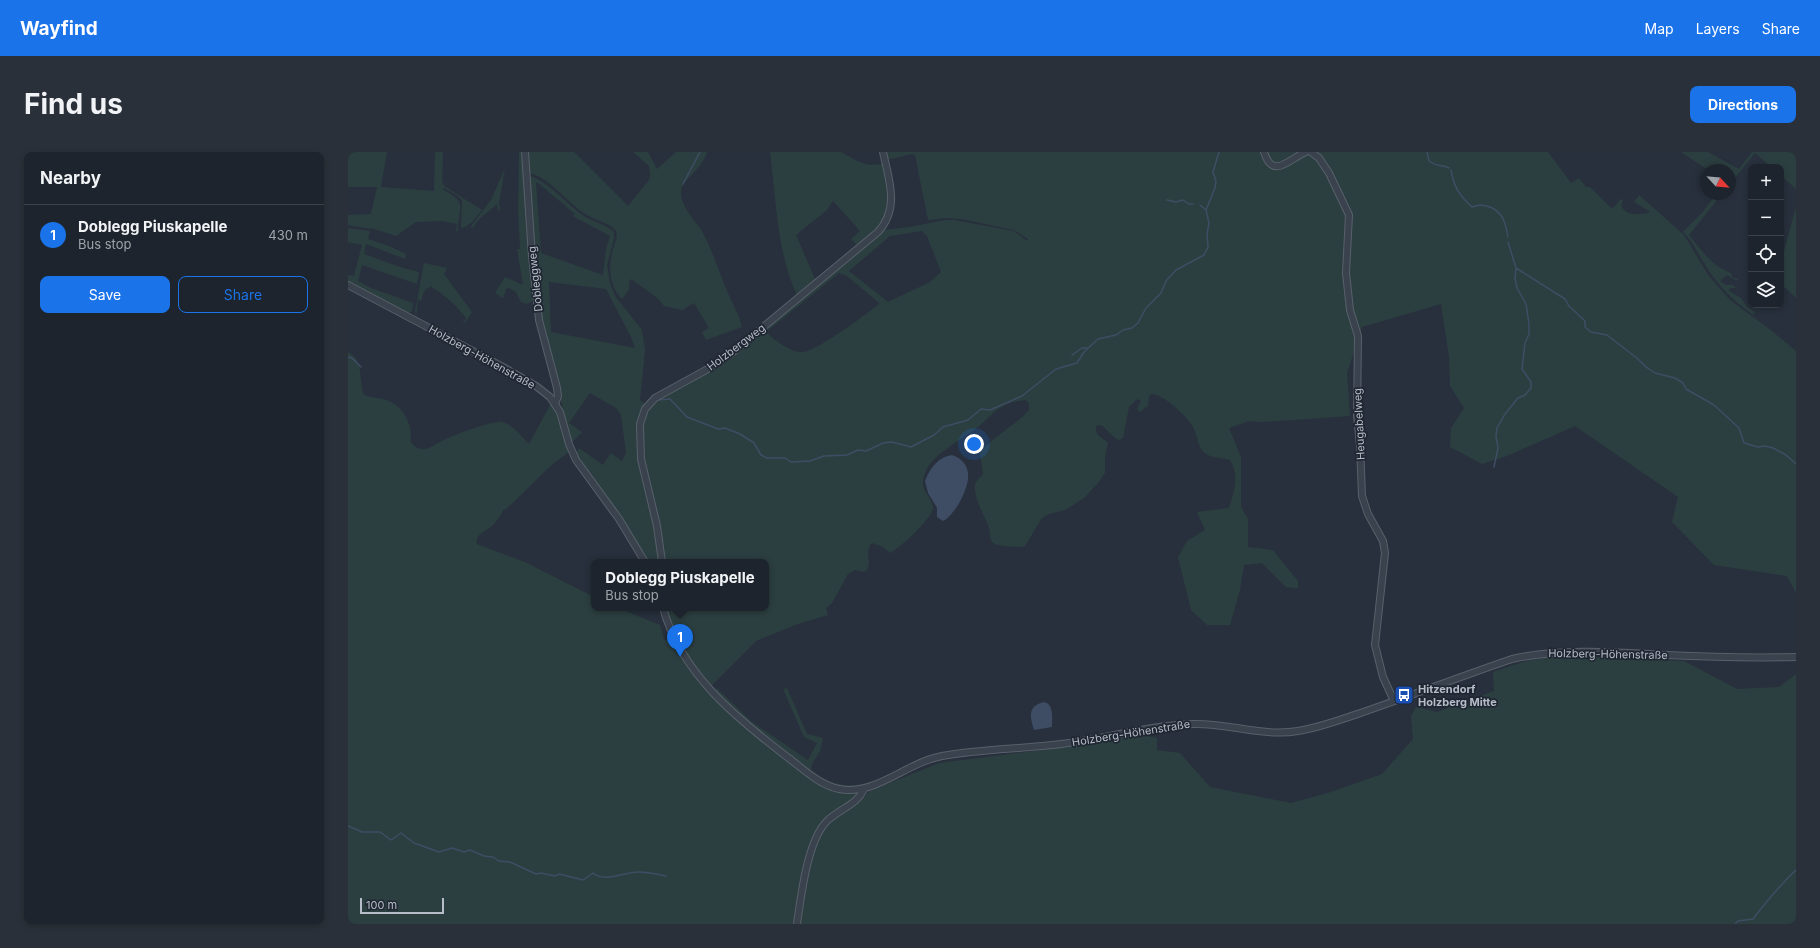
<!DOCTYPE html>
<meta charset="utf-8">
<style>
:root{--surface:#1d242d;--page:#2a3039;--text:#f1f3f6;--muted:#a0a4aa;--line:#3b4149;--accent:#1a73e8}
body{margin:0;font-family:Inter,sans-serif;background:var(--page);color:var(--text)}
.controls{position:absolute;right:12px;top:12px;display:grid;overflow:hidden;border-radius:8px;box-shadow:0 2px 6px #0003}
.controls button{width:36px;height:36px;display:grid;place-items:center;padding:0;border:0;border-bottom:1px solid var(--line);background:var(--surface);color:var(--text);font:20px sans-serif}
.compass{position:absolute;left:1352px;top:12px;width:36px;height:36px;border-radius:50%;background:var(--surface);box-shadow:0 2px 6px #0003;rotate:116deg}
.scale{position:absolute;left:12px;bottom:10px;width:84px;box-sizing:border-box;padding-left:4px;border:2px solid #b7bdc8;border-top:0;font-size:11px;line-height:14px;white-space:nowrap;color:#b7bdc8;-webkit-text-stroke:3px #1f2732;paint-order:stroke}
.you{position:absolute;left:626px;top:292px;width:14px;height:14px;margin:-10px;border:3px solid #fff;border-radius:50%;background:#1a73e8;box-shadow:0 0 0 6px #1a73e833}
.badge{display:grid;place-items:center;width:26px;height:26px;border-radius:50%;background:var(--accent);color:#fff;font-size:13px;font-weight:700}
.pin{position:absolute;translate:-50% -33px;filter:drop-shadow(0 1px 2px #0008)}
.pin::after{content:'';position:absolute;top:21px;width:14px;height:12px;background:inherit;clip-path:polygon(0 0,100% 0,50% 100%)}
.popup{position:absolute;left:243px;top:407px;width:178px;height:52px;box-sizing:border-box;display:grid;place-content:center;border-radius:8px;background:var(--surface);filter:drop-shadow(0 1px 3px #0005);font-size:13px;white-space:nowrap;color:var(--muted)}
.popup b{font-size:15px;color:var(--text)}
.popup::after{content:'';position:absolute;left:50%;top:100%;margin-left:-8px;border:8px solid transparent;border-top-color:var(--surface)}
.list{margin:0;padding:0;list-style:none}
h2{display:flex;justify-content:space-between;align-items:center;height:52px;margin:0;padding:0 16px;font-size:17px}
h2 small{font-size:13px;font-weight:400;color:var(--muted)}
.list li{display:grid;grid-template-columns:26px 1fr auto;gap:12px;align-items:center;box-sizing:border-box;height:60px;padding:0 16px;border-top:1px solid var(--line)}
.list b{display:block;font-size:15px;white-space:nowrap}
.list p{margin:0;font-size:13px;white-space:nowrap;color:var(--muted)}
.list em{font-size:13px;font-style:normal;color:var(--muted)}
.actions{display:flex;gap:8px;padding:12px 16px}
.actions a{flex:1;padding:9px 0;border:1px solid var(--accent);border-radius:8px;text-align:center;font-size:14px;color:var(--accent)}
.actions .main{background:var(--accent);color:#fff}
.icon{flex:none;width:22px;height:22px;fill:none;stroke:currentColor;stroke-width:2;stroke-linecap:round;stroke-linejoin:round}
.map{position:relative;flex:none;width:1448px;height:772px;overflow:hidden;border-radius:8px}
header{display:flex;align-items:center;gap:24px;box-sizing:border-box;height:56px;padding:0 20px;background:var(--accent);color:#fff}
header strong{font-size:19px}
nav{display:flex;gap:22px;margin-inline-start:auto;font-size:14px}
.intro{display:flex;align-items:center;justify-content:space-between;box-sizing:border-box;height:96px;padding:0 24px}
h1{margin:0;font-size:28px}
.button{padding:10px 18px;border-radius:8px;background:var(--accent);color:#fff;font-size:14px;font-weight:700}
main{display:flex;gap:24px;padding:0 24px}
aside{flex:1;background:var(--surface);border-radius:8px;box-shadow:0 2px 6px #0003}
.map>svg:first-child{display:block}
.green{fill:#2c3f40;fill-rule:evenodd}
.water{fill:#3e4d64}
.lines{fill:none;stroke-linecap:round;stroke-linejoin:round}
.stream{stroke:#3e4d64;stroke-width:1.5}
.minor-casing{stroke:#58606b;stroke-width:8}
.minor{stroke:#3a424d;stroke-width:6}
.labels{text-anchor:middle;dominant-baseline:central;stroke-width:3.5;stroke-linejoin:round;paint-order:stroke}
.street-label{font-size:11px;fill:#b7bdc8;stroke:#1f2732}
.poi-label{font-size:11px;font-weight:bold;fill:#b7bdc8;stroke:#1f2732;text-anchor:start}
</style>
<header>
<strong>Wayfind</strong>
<nav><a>Map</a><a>Layers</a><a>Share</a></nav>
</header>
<div class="intro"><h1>Find us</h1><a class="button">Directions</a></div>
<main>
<aside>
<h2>Nearby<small></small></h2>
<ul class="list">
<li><span class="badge">1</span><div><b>Doblegg Piuskapelle</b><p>Bus stop</p></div><em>430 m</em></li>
</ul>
<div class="actions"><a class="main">Save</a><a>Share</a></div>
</aside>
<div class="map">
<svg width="1448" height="772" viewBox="0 0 1448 772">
<rect width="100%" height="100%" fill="#27303c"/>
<path class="green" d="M0 0H39L33 35 86 39 87 0H95L94 29 96 34 134 58 123 71 115 76 113 75 114 48 110 44 96 36 94 37C120 52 111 50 110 78L108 80 109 72 94 69 68 70 48 84 23 76V77L0 73V63L23 62 29 35H0Z
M171 0H174L188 152 184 149 179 152 173 150 168 140 161 136 158 137 155 146 147 141 157 125 175 133 169 97H172L170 59Z
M179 0H226L280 54 301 28 302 23 301 14 285 0H300L309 17 328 0H359C355 17 333 28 333 40 332 54 347 68 354 79 365 99 371 121 380 141 385 153 391 162 394 175L358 188 354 180 361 176 346 151 334 158 316 154C307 141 295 137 283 127L281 130V138L274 147C261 134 260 114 265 97 267 91 270 86 268 79 262 71 247 68 239 63 220 52 202 25 181 21Z
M422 0H493L511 10 521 13 536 12 542 48 534 73 511 95 503 87 512 79 485 49 479 58 448 83 468 129 450 145C429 104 428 45 422 0Z
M536 0H1200L1223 31 1231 26 1238 35H1242L1264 57 1273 47 1275 48 1273 53C1277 65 1291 62 1301 61V59L1286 50 1291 43 1336 83 1361 124 1382 148 1424 179 1448 199V441L1439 424 1366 413 1324 370 1330 345 1227 274 1159 304 1134 312 1102 295 1103 276 1116 256 1102 234 1101 205 1093 152 1014 175 999 221 1002 264 914 270 901 269 881 276 893 305V355L900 367V395L925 398 950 429V436L938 435 914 411 896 413 892 438 882 473H859L843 458 830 405 839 389 857 378 849 360 881 356C886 339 892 324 882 308 875 306 864 306 858 302 849 296 850 283 845 275 840 265 814 241 803 242L801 245 800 254 792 260 789 257 793 249 789 247 781 255 775 286 771 288C763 284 760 278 753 273L748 274C747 285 754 285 760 291L757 303V321L750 331 737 345 727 352 717 358 701 362 694 366 677 394C672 396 649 394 645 391 641 387 643 381 641 376 637 364 628 351 627 338 626 331 630 327 635 322L632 301C645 284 666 275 681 258V251L677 248C669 249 663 250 656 254 646 258 638 269 630 275 614 288 585 301 577 321 570 339 583 342 585 355 586 365 551 397 542 401L535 395 524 391C515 400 526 412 517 420L507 418 500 422 484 451 478 456 480 463 447 473 408 489 363 534 334 498 317 456H418V410H316L296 314 294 273 298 258 306 249 359 219 535 78 562 75 597 68H606L666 79 679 89 680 87 666 78 614 67 597 66 580 68 567 3 564 2 538 8ZM574 79 579 84 593 120 582 130 540 150 501 119 542 84ZM491 121 499 124 531 151 530 153C516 164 471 197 456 200 444 202 425 187 418 180Z
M1333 0H1360L1391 17 1404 0H1448V37L1433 24V15H1423L1407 1 1382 32V18H1360Z
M157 16 151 51 152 59H150L149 52 130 68 124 77 123 74 143 48Z
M181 24C197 27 219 52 233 62 242 69 260 73 266 80V87L259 113 262 131 267 144 294 178 297 198 292 248 297 252 293 261 292 315 307 374 312 410H300L273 365 228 304V301L231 296 255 313 263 301 274 309 278 301 273 263 268 256 242 241 221 271 234 280 223 291 211 240 196 187 185 104ZM189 30 227 62 225 64 262 84 258 97 255 123 193 101 188 31ZM201 130 258 137 283 185 287 196 203 180Z
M1368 42H1374L1341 83C1354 99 1364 114 1383 121L1384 125 1390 127 1389 129 1379 123 1372 129 1378 133H1385L1387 135V136H1382L1381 139 1393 146 1400 156 1407 160 1405 163C1386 149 1368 132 1356 111 1349 101 1345 89 1335 80L1354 61Z
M1448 55V146L1438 136 1433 134V110Z
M0 76 22 79 20 87 41 94 58 102 57 107 18 92 16 102 55 116 71 120 69 132 14 113 10 129 23 136 65 151 64 159 60 161 0 130V123L6 124 14 93 0 90Z
M76 111 99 116 96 122 124 160 117 171 114 170 117 169 118 166C109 154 96 142 82 134L80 137 78 136 74 145V149L70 147 68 166 67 159Z
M0 200C17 208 10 229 16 243 27 247 38 245 48 253 56 260 62 270 63 282 63 285 62 288 63 290 65 294 69 296 73 297 81 298 86 293 92 290 103 284 142 269 153 270 165 272 173 284 181 292L203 251 210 261 221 300C197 316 179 339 157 358L156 357C153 362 149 369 145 373 138 380 127 381 129 392L177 410 246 445V456H270L312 473 316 487 327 493 360 538 465 627 508 641 509 645 486 667 510 651 522 639 591 611 740 592 788 582 809 586V598L832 601 862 635 943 651 983 640 1034 622 1065 587 1063 564 1068 555 1089 560 1146 539 1145 520 1175 510 1206 504 1336 509 1389 537 1431 535 1448 522V772H0Z
M369 536 404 570 460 608 469 591 456 585 435 537 439 536 459 582 475 586 472 599 464 612 463 618C494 641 515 635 547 619 555 614 564 611 572 606L569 610 532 628 510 636 487 634 467 624 414 584 366 539Z"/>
<path class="water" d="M604 303C629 312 620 336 610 353 606 359 601 366 595 369L589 365V356L580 341 577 329C582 316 590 305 604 303Z
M696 550C706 552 704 566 704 575L686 578C682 565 679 554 696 550Z"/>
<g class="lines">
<path class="stream" d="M1079 0 1081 9C1091 16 1092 12 1101 16
M1103 18C1106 35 1111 43 1124 55 1136 50 1151 56 1156 69 1158 74 1159 80 1160 85
M335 32 352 0
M819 48 828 50 835 48 841 52H845
M852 53 858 58
M1160 90 1168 116 1217 147 1221 154 1237 169V175L1243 180 1259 183 1290 207 1298 215 1307 221 1327 226 1335 231 1338 237 1366 253 1391 276 1396 291 1410 295 1417 294 1425 296 1438 303 1448 312
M724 203 734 196H740
M0 205 4 206 13 215
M309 248 322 247 339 265 370 277 377 276 392 282 406 291 413 303 419 306H437L443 310 462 309 476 304 499 303 510 298 518 299 535 291 544 290 563 295 586 283 595 275 620 268 633 257 642 258 674 244 708 217 729 211 736 200 750 187 768 183 775 178 784 176 790 171 798 156 813 141 818 129 828 118 856 103 860 95 859 82 861 71 858 58 867 36 868 29 865 20 871 0
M1146 315 1150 296 1148 285 1149 276 1157 262 1170 246 1177 243 1183 236V230L1174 217 1177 191 1181 182V172L1178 152 1169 136 1167 126 1168 116
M0 674 14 680H32L43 688 53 681 66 691 91 700 104 696 116 700 122 698 136 704 145 705 151 709 162 710 188 722 193 721 207 724 211 722 235 728 245 721C257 731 276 720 290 720 299 720 309 722 318 724
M1387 772 1390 769 1405 767C1419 749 1432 733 1448 718"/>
<defs>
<path id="minor" d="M177 0 184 104 191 168 209 236 210 244 207 252
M916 0C925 29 942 6 958 0
M963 0 971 6 981 21 1001 63 998 121 1002 158 1010 184 1009 264 1012 293 1014 344 1020 362 1035 389 1037 401 1027 493 1035 525 1046 549
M0 133 155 215 188 234 202 245 212 260 221 292 228 308 271 367 297 410
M314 410 309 374 293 307 292 272 297 257 307 246 358 218 385 200 530 80C552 56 541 28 535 0
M315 456C333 521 387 565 438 604 454 616 471 633 491 637 528 644 557 611 594 604 633 597 673 597 713 592 757 587 801 573 845 572 881 571 915 585 950 579 975 575 1000 565 1024 557 1070 541 1117 523 1164 507 1214 496 1266 500 1318 503 1361 505 1404 506 1448 505
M449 772C453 745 459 689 479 669 491 657 509 653 516 637"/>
</defs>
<use href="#minor" class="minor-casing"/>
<use href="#minor" class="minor"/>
</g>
<defs>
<symbol id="bus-square" viewBox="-11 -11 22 22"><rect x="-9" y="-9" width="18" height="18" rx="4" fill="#1a4fb4" stroke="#1f2732"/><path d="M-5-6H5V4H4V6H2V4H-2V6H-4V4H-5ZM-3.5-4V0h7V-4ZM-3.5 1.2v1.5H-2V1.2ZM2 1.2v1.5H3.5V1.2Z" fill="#fff"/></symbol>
</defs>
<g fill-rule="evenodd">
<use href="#bus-square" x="1045" y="532" width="22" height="22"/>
</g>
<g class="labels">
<g class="street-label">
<text transform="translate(187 127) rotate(-96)">Dobleggweg</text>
<text transform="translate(388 195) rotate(-37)">Holzbergweg</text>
<text transform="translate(134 205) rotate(29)">Holzberg-Höhenstraße</text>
<text transform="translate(1011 272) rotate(-93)">Heugabelweg</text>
<text transform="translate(1260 502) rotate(1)">Holzberg-Höhenstraße</text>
<text transform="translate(783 581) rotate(-9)">Holzberg-Höhenstraße</text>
</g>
<g class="poi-label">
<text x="1070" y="537">Hitzendorf<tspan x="1070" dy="13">Holzberg Mitte</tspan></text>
</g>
</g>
</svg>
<div class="controls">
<button>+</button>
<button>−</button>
<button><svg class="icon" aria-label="locate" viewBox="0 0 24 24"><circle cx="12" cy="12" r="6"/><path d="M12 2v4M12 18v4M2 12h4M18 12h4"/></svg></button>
<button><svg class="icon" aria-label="layers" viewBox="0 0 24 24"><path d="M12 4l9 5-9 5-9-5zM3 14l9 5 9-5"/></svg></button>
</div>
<svg class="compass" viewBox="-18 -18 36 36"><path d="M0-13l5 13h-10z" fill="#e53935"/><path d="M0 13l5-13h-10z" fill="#a0a4aa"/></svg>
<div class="scale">100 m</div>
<div class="you"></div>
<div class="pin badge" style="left:332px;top:505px">1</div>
<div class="popup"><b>Doblegg Piuskapelle</b>Bus stop</div>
</div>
</main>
